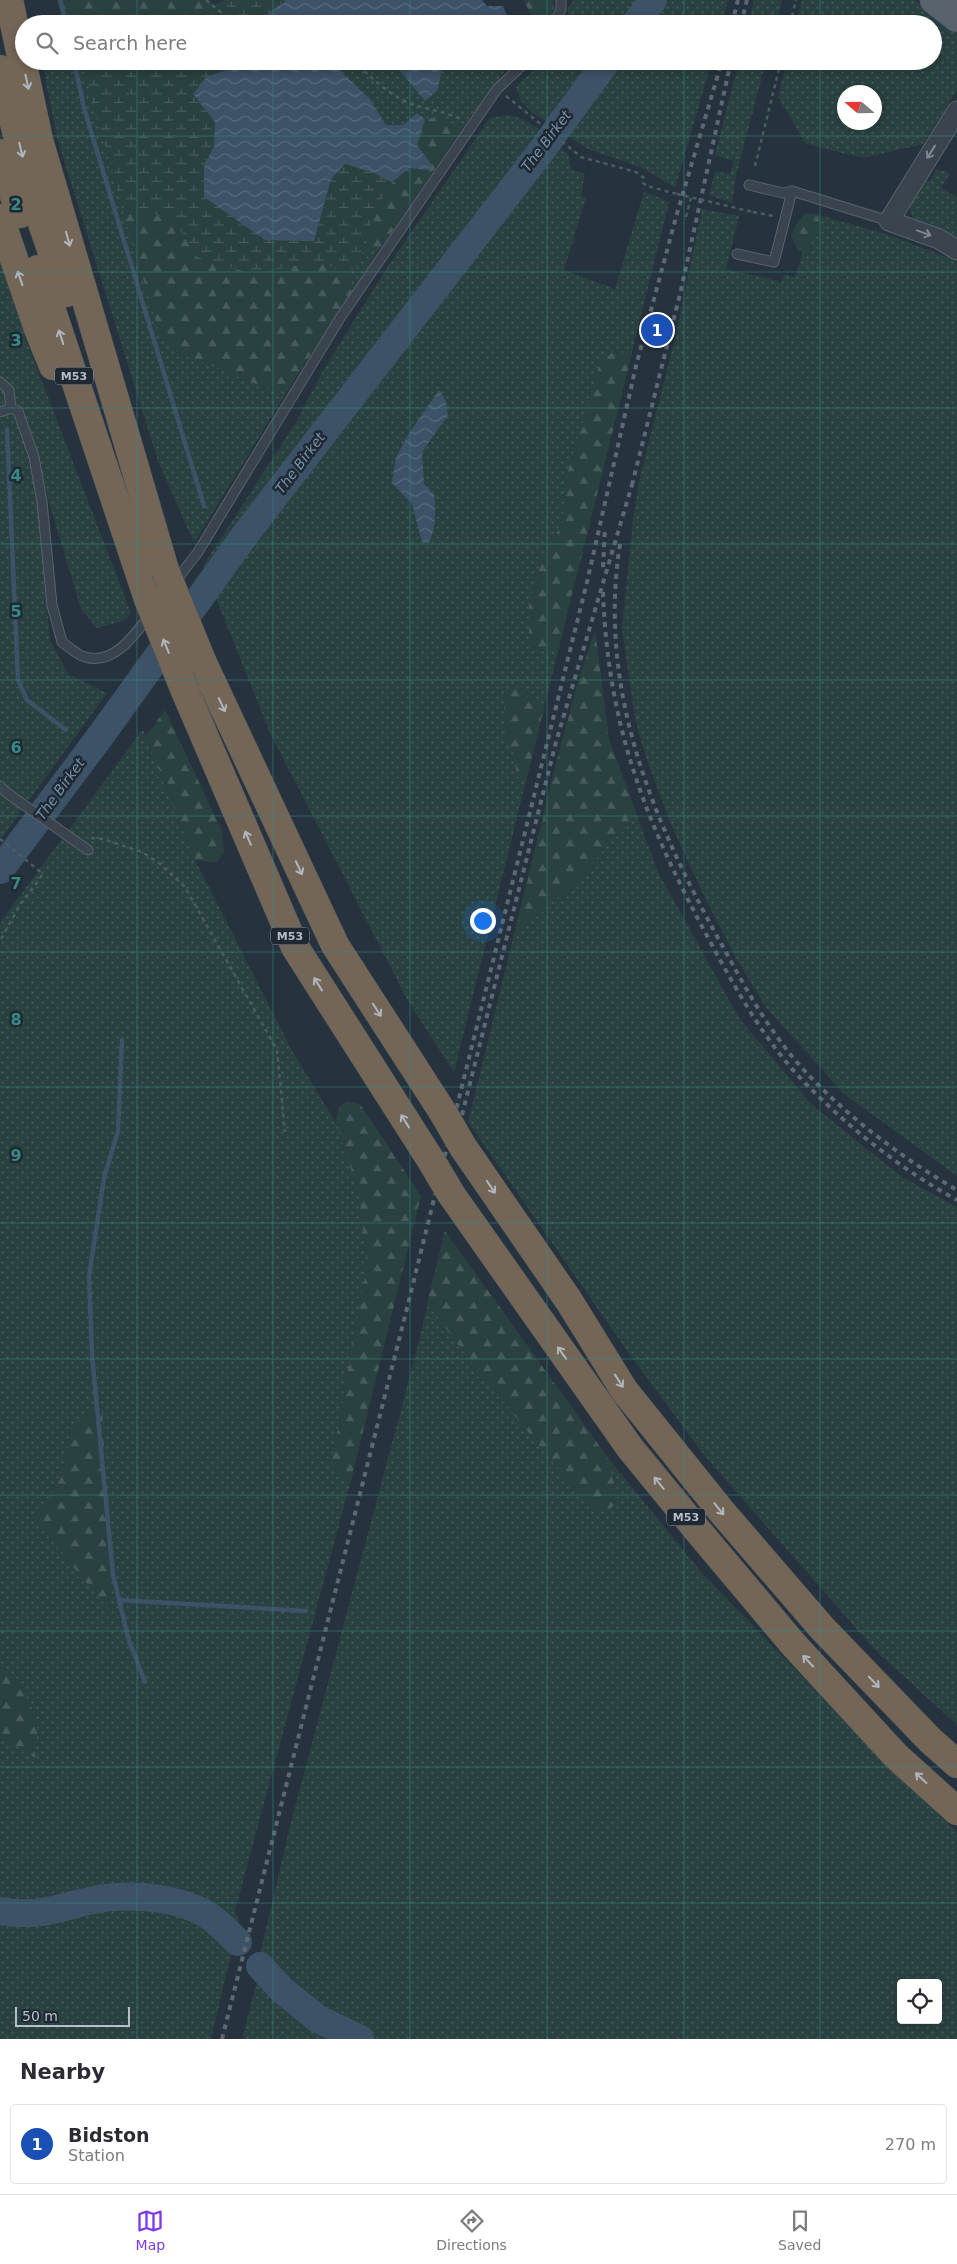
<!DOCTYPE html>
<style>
:root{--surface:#fff;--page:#f7f7f7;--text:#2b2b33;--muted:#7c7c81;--line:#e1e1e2;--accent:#7c3aed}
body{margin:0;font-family:"DejaVu Sans",sans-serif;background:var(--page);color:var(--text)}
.controls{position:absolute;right:15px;bottom:15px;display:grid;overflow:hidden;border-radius:5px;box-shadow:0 2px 8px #0003}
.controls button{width:45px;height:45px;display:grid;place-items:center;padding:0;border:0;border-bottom:1px solid var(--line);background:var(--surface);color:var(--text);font:25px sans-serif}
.compass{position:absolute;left:837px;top:85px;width:45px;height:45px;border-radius:50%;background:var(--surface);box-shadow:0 2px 8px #0003;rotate:290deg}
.scale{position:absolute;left:15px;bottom:12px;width:115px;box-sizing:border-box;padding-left:5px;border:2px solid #b6bfc9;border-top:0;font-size:14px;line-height:18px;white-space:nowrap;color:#b6bfc9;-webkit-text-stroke:4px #1f2934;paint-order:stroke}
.you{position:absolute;left:482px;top:920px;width:18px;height:18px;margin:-12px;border:4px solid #fff;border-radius:50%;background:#1a73e8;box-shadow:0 0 0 8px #1a73e833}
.badge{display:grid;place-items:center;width:32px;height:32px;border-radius:50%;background:var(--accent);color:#fff;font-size:16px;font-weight:700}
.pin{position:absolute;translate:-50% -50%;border:2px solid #fff;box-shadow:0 1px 5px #0006}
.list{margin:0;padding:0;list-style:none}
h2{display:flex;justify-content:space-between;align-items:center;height:65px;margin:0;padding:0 20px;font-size:21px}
h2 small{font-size:16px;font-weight:400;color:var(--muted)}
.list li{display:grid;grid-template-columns:32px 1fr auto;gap:15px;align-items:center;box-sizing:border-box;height:80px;margin:0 10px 10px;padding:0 10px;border:1px solid var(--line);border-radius:5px}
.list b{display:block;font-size:19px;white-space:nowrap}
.list p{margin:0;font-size:16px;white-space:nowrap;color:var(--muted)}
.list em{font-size:16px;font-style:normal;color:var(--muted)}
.icon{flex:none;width:28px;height:28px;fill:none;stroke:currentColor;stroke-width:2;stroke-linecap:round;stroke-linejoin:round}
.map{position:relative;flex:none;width:957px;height:2039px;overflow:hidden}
.search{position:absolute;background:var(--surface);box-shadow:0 2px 8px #0003;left:15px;right:15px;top:15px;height:55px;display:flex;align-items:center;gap:12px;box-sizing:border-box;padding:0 18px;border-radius:28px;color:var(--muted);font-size:19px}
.sheet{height:155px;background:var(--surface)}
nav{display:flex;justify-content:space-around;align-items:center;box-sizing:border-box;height:70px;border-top:1px solid var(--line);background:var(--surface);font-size:14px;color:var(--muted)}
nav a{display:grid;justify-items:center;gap:2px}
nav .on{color:var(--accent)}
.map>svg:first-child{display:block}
.grass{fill:url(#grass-dots);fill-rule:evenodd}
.forest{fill:url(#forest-firs)}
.wetland{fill:url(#wetland-marsh)}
.water{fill:url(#water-waves)}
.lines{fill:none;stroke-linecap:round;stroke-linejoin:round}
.stream{stroke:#3c5266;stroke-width:4.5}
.river{stroke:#3c5266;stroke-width:28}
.service-casing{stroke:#58626c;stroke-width:11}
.minor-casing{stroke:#58626c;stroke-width:21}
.primary-casing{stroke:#46505b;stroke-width:29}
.motorway-casing{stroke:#454f59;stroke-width:29}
.path{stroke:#485d5e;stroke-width:2.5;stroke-dasharray:4 4;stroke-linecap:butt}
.service{stroke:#3a444e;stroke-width:9}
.minor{stroke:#3a444e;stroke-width:19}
.primary{stroke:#58636e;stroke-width:28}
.motorway{stroke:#746657;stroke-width:28}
.rail{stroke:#5c6975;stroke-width:4;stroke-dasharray:5 5;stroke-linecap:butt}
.motorway-bridge-casing{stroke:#454f59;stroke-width:29;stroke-linecap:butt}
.path-bridge{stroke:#485d5e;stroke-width:2.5;stroke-dasharray:4 4;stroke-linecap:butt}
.motorway-bridge{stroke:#746657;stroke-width:28}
.oneway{stroke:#afb6be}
.oneway2{stroke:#7e8892}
.grid{fill:none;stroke:#398885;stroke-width:1;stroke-opacity:0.55}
.labels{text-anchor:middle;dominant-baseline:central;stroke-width:5;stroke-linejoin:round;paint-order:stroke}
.shield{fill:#1f2934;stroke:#89929c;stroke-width:1}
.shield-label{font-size:11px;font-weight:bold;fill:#b6bfc9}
.water-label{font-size:14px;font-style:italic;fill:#7892aa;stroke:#1f2934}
.grid-label{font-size:16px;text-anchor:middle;font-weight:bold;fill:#398885;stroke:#1f2934;stroke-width:5;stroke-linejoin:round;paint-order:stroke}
</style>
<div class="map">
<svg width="957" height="2039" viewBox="0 0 957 2039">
<defs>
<pattern id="grass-dots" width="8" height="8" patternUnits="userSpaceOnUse" patternTransform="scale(1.25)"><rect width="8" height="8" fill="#294140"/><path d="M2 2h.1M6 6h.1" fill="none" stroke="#465b5a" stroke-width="1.8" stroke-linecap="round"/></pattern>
<pattern id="forest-firs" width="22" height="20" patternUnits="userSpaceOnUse" patternTransform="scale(1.25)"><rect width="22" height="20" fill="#294140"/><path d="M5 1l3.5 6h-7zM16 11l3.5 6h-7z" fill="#465b5a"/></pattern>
<pattern id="wetland-marsh" width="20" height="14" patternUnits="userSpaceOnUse" patternTransform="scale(1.25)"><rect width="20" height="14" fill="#294140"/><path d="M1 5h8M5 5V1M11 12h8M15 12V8" fill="none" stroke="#465b5a"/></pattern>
<pattern id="water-waves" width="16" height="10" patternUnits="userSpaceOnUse" patternTransform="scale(1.25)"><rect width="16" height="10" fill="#3c5266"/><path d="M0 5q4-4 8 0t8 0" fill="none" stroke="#56697b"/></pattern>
</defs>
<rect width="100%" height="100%" fill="#26333e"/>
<path class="grass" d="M574 0H728L722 24H568V8Z
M754 0H782L776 24H748Z
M802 0H914L957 34V90L923 144 863 158 806 144 778 97 787 61H933V24H796ZM844 92H874V122H844Z
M42 61H512L442 156 312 351 194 543 158 461 57 138Z
M543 61H712L675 188 645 169 588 149 533 113 521 101 516 87Z
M739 61H766L736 176 732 203 709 195 715 171 730 174 734 161 715 155Z
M510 115C534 121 550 139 569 155L571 169 585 174 581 195 586 198 564 270 615 289 644 191 669 202 454 1072 409 1003 270 733 203 566 296 422 324 369 388 266 490 118Z
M936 170H944L950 174 941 188 957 197V239L919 225 912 218 908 201 924 179 929 182Z
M702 209 739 216 726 269 782 282 784 275 795 277 815 214 889 235 957 261V1176L844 1094 765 1006 736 958 704 896 670 822 646 757 635 719 622 628 633 519 639 481 676 334Z
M0 261 28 345 131 613 123 621 97 628 81 609 32 445 50 640 68 674 107 693 0 840Z
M595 630 609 740 658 872 739 1018 812 1105 902 1177 957 1207V1725L876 1651 704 1455 627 1351 468 1122 556 763 576 689Z
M143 729 195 860 291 1049 409 1242 350 1484 235 1911 239 1921 211 2039H0V923Z
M445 1231 608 1458 702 1573 856 1732 957 1832V2039H371L320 2016 259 1958 292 1818 415 1357ZM901 1983H938V2020H901Z
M259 1973 327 2032 343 2039H242Z"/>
<path class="forest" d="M61 0H209L226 16 198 24H66Z
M524 0H553L555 24H535Z
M438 117 448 120 461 130 383 245 373 250 365 249C373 212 380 192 409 168L428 170 417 145 425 119Z
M138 209C175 220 179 222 197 257L253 274 320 261 349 275 354 288 289 388H265L224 370 184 356 161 338 124 215Z
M805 213 815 214 822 225 808 250 798 251 791 236 796 224Z
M614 351 632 354 558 650 529 651V604L543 557 563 522 568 471 600 363Z
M595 630 609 740 636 812 576 883 515 931 576 689Z
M517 686 543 712 526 781 517 776 514 756 504 731V699Z
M165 710 222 831 224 853 216 863 195 860 146 736Z
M347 1101 360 1104 421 1196 350 1484 336 1476 332 1462 367 1265 359 1195 336 1122 339 1108Z
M445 1231 608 1458 618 1501 609 1510H595L581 1496 480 1374 427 1303Z
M102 1405 112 1613 35 1521 61 1478 73 1424Z
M0 1666 22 1688 38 1722 35 1758 0 1736Z"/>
<path class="wetland" d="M225 0H285L284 4 269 12 267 24H198L225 16 214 5Z
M82 61H272L248 63 215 122 214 146 204 167 314 241 331 179 345 164 374 173 392 182 372 216 365 249 349 275 320 261 253 274 197 257C179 222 175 220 138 209L124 215Z"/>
<path class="water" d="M285 0H482L487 6H503L511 24H267L269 12 283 4Z
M287 61 301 71 315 61H337L341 72 370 99 386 125H403L417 113 425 119 417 145 432 165 428 170 409 168 392 182 374 173 345 164 331 179 314 241 265 240 204 197V167L214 146 215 122 193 94 206 77 248 63Z
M392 61H448L442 70 437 91 425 101Z
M439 390 446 401 448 415 422 452 424 484 434 494C436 511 436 527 429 543L422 542 412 504 392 483 396 457 408 435Z"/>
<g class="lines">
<path class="stream" d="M60 0 66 24
M74 61 84 108 204 506
M7 430 18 680 27 700 66 730
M238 526 248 531
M89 736 99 738
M122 1040 118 1131 104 1178 89 1276 92 1355 113 1575 129 1641 145 1682
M119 1600 306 1611"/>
<path class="river" d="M635 24 653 0
M0 870 99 738 248 531 539 154 607 61
M0 1911C45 1919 64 1904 105 1898 137 1894 178 1898 206 1914 218 1921 228 1933 238 1942
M260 1966 282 1990 318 2019 360 2039"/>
<defs>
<path id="service" d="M555 24 561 9V0
M749 185 783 193 792 191 889 221
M737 254 774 262 792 191
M0 382 9 390 11 408
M0 412 11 408 18 411 34 457 42 502 52 605 62 642C69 647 77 655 85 657 113 666 135 635 149 616
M175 582 198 552 340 318 497 89 527 61
M0 786 7 793 88 850"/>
<path id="minor" d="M957 111 889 221 939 239 957 250"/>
<path id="primary" d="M934 0 957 18"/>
<path id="motorway" d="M9 0 39 140 165 570
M0 69 33 197 66 293
M0 153 20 214
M0 218 38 329 53 366
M38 269 148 599
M202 661 335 945 444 1114
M185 691 295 947 432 1162
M463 1147 569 1301 624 1390 722 1512 822 1628 930 1740 957 1764
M451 1194 630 1448 698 1531 793 1644 896 1756 957 1811"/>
</defs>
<use href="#service" class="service-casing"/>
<use href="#minor" class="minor-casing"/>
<use href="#primary" class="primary-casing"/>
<use href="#motorway" class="motorway-casing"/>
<path class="path" d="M206 0 235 24
M790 24 796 0
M352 61C370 75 387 94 409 103 426 110 446 111 462 120
M506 96 581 157 636 172 644 178 643 183 647 186 677 194
M755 166 781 61
M753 212 774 216
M686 217 691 198
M91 838 103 839 142 852 159 863 185 887 277 1050 285 1132
M0 839 42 873 40 879 21 903 0 941"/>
<use href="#service" class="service"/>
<use href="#minor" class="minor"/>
<use href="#primary" class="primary"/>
<use href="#motorway" class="motorway"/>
<path class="rail" d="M732 24 738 0
M741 24 747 0
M632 485 681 290 731 61
M620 544C597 690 653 822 723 947 746 989 770 1033 803 1069 846 1116 902 1158 957 1190
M603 567 605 527
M603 592C608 729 647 826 712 945 738 993 766 1043 805 1083 849 1128 902 1170 957 1200
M462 1115 556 742 634 478
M222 2039 404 1320 587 582 636 366 676 217 722 61"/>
<defs>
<path id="motorway-bridge" d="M165 570 202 661
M148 599 185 691
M444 1114 463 1147
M432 1162 451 1194"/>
</defs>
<use href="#motorway-bridge" class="motorway-bridge-casing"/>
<path class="path-bridge" d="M677 194 753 212"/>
<use href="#motorway-bridge" class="motorway-bridge"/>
</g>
<defs><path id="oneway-shaft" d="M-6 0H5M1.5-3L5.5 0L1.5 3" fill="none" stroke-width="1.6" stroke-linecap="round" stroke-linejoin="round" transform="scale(1.25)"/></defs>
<g class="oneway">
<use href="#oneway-shaft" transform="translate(27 82) rotate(78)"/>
<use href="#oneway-shaft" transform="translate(21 150) rotate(76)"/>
<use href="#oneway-shaft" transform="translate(68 239) rotate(74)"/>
<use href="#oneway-shaft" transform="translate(20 278) rotate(-109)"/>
<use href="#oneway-shaft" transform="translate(61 337) rotate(-108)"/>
<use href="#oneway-shaft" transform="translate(166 646) rotate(-112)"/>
<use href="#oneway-shaft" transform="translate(222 705) rotate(65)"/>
<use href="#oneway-shaft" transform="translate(248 838) rotate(-113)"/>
<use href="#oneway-shaft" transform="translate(299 868) rotate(65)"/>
<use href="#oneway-shaft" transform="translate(318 984) rotate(-122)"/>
<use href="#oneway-shaft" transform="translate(377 1010) rotate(57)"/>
<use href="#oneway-shaft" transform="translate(405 1121) rotate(-122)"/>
<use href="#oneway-shaft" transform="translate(491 1187) rotate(56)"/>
<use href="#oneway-shaft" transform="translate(562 1353) rotate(-125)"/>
<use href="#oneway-shaft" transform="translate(619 1381) rotate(58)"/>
<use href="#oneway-shaft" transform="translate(659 1483) rotate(-129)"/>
<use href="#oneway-shaft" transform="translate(719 1509) rotate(51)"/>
<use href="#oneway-shaft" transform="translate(808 1661) rotate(-133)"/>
<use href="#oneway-shaft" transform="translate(874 1682) rotate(46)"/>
<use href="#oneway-shaft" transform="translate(921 1778) rotate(-137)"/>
</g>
<g class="oneway2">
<use href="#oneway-shaft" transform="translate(931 152) rotate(122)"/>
<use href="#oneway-shaft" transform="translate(924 233) rotate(20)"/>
</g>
<path class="grid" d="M137 0V24M273 0V24M410 0V24M547 0V24M684 0V24M820 0V24M137 61V2039M273 61V2039M410 61V2039M547 61V2039M684 61V2039M820 61V2039M0 136H957M0 272H957M0 408H957M0 544H957M0 680H957M0 816H957M0 952H957M0 1087H957M0 1223H957M0 1359H957M0 1495H957M0 1631H957M0 1767H957M0 1903H957"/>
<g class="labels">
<g class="shield">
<rect x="55" y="367.5" width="38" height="17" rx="4"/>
<rect x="271" y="927.5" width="38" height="17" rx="4"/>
<rect x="667" y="1508.5" width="38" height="17" rx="4"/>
</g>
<g class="shield-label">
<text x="74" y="376">M53</text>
<text x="290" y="936">M53</text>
<text x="686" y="1517">M53</text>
</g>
<g class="water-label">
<text transform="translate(546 141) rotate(-53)">The Birket</text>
<text transform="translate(300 463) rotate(-53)">The Birket</text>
<text transform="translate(60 789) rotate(-54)">The Birket</text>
</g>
</g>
<g class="grid-label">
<text x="16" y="210">2</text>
<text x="16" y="346">3</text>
<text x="16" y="481">4</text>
<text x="16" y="617">5</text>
<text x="16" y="753">6</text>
<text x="16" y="889">7</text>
<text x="16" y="1025">8</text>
<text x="16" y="1161">9</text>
</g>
</svg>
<div class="controls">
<button><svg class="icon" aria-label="locate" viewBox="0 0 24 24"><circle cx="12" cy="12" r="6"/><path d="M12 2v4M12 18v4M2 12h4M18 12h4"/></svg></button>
</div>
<svg class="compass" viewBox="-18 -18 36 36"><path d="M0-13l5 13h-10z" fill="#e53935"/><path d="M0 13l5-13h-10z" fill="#7c7c81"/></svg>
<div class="scale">50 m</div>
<div class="you"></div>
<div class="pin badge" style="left:657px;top:330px;background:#1a4fb4">1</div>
<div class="search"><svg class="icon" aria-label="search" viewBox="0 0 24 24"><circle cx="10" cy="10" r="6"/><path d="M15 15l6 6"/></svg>Search here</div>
</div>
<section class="sheet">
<h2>Nearby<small></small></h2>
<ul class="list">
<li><span class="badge" style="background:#1a4fb4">1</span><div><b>Bidston</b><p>Station</p></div><em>270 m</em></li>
</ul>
</section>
<nav>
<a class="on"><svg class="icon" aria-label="map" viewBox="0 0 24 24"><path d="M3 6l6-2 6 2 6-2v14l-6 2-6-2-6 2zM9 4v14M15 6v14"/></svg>Map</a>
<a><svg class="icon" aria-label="directions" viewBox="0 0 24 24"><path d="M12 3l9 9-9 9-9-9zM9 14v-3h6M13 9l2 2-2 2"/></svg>Directions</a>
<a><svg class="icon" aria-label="saved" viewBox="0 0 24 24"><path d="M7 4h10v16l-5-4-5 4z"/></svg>Saved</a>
</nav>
